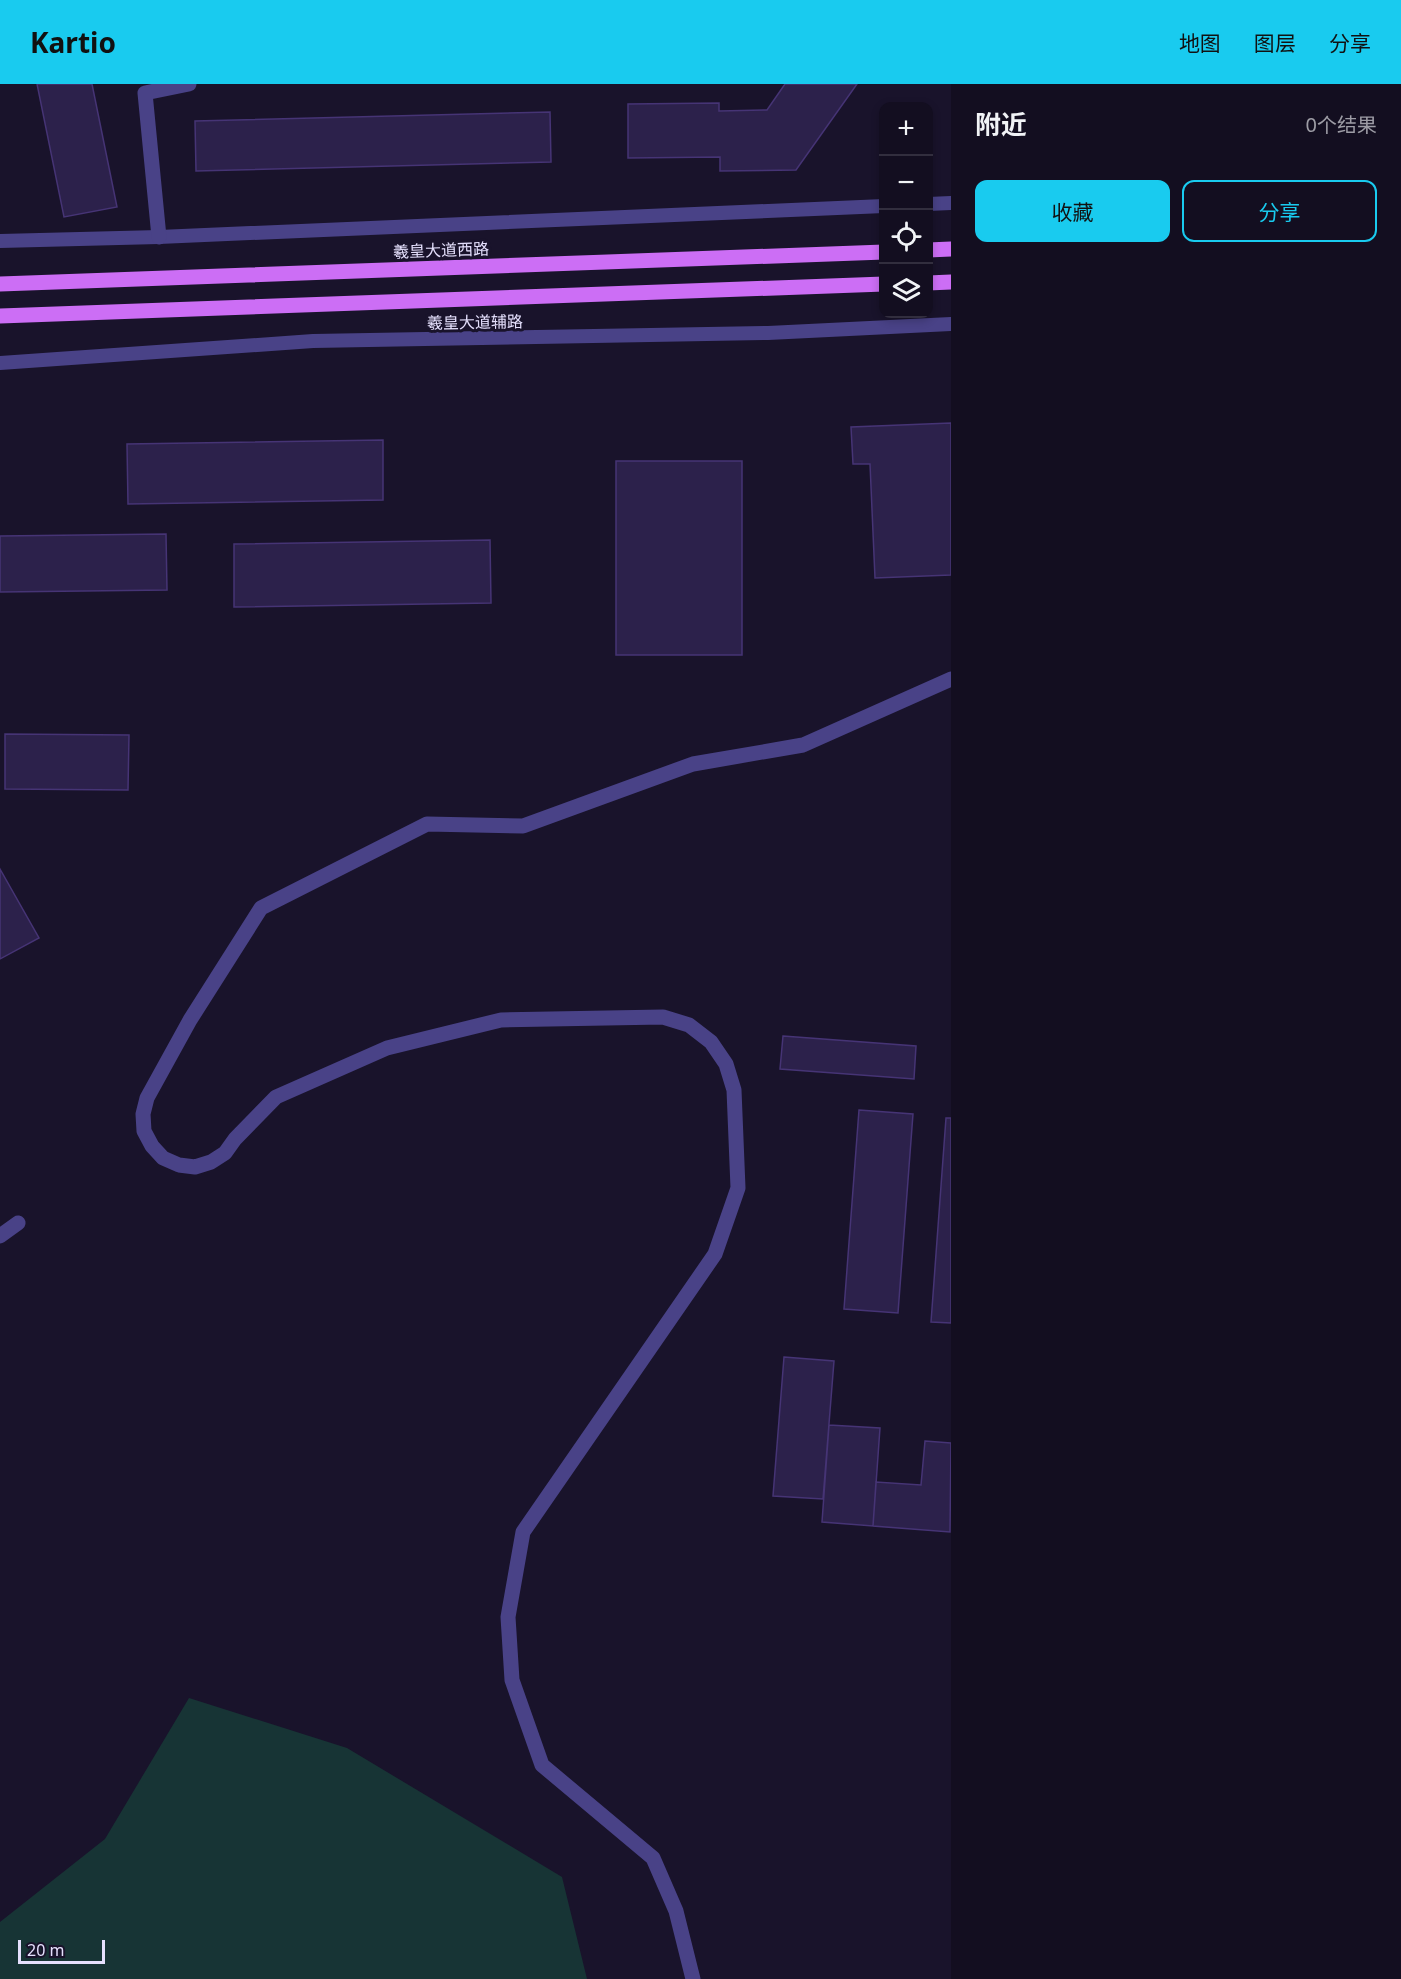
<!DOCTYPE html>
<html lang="zh">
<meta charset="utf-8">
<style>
:root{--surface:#130e20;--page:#201c2d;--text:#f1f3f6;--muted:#9d9ca5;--line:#322e3e;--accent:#19cbef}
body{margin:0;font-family:"Noto Sans","Noto Sans SC",sans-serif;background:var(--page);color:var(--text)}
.controls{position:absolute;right:18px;top:18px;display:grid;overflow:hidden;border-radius:12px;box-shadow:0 3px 9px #0003}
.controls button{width:54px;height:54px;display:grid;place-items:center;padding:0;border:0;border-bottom:2px solid var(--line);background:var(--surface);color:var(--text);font:30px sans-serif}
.scale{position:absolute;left:18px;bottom:15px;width:87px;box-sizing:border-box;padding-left:6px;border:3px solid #e5e0fd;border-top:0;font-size:16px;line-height:21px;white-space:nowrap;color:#e5e0fd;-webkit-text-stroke:4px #19132b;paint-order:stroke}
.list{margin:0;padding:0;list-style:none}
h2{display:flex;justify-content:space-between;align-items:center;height:78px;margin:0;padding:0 24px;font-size:26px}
h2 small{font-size:20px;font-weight:400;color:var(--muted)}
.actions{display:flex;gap:12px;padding:18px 24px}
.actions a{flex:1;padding:14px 0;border:2px solid var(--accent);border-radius:12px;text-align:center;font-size:21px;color:var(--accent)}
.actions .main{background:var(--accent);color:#111}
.icon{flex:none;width:33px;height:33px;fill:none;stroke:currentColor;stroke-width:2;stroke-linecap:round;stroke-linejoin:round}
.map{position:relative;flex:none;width:951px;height:1895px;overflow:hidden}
header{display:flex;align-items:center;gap:36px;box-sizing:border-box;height:84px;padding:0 30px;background:var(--accent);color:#111}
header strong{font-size:28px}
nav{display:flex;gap:33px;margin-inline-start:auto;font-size:21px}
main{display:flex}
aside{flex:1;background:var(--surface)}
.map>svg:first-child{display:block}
.green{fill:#173435}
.building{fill:#2c214b;stroke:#463475;stroke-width:1.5}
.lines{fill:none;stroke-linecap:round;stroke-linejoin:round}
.lane{stroke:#494287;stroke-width:14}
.street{stroke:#494287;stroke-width:15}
.primary{stroke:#cc6ef5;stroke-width:15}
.labels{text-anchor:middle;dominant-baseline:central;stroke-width:6;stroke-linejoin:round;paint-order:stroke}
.street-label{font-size:16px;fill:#e5e0fd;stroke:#19132b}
</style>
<header>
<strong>Kartio</strong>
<nav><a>地图</a><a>图层</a><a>分享</a></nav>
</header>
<main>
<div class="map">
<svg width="951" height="1895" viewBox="0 0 951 1895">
<rect width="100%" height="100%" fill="#19132b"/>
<path class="green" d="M189 1614 347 1664 562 1793 587 1895H0V1838L105 1755Z"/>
<path class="building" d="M37 0H92L117 123 64 133Z
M785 0H857L796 86 720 87V73L628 74V20L719 19V27L767 26Z
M550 28 551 78 196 87 195 37Z
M951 339V491L875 494 870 380H853L851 343Z
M383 356V416L128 420 127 360Z
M616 377H742V571H616Z
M166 450 167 506 0 508V452Z
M490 456 491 519 234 523V460Z
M5 650 129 651 128 706 5 705Z
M0 785 39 854 0 875Z
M783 952 916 962 914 995 780 985Z
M859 1026 913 1030 898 1229 844 1225Z
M946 1034H951V1239L931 1238Z
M784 1273 834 1277 823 1415 773 1412Z
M829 1341 880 1344 873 1442 822 1438Z
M925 1357 951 1359 950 1448 873 1442 876 1398 921 1401Z"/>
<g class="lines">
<path class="lane" d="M928 120 951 119
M0 157 159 153 884 122
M0 279 313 257 768 249 951 240"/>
<path class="street" d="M159 153 145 9 189 0
M0 1152 18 1139
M693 1895 676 1827 653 1774 542 1681 512 1596 508 1533 523 1448 715 1170 738 1104 734 1006 726 980 711 958 689 941 663 933 501 936 387 964 276 1013 235 1055 225 1069 211 1078 195 1083 179 1081 163 1074 152 1062 144 1047 143 1030 147 1014 190 936 261 824 427 740 523 742 693 680 803 661 951 595"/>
<path class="primary" d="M928 166 951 165
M928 199 951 198
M0 200 884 168
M0 232 884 200"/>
</g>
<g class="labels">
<g class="street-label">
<text transform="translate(441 166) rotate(-2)">羲皇大道西路</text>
<text transform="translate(475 238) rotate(-1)">羲皇大道辅路</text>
</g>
</g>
</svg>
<div class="controls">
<button>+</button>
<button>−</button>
<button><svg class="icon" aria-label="locate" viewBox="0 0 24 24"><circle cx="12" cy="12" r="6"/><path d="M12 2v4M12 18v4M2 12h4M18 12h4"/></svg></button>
<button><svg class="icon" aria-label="layers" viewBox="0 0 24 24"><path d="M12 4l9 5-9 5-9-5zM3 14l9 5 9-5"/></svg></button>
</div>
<div class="scale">20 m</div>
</div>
<aside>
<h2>附近<small>0个结果</small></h2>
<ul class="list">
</ul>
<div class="actions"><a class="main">收藏</a><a>分享</a></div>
</aside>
</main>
